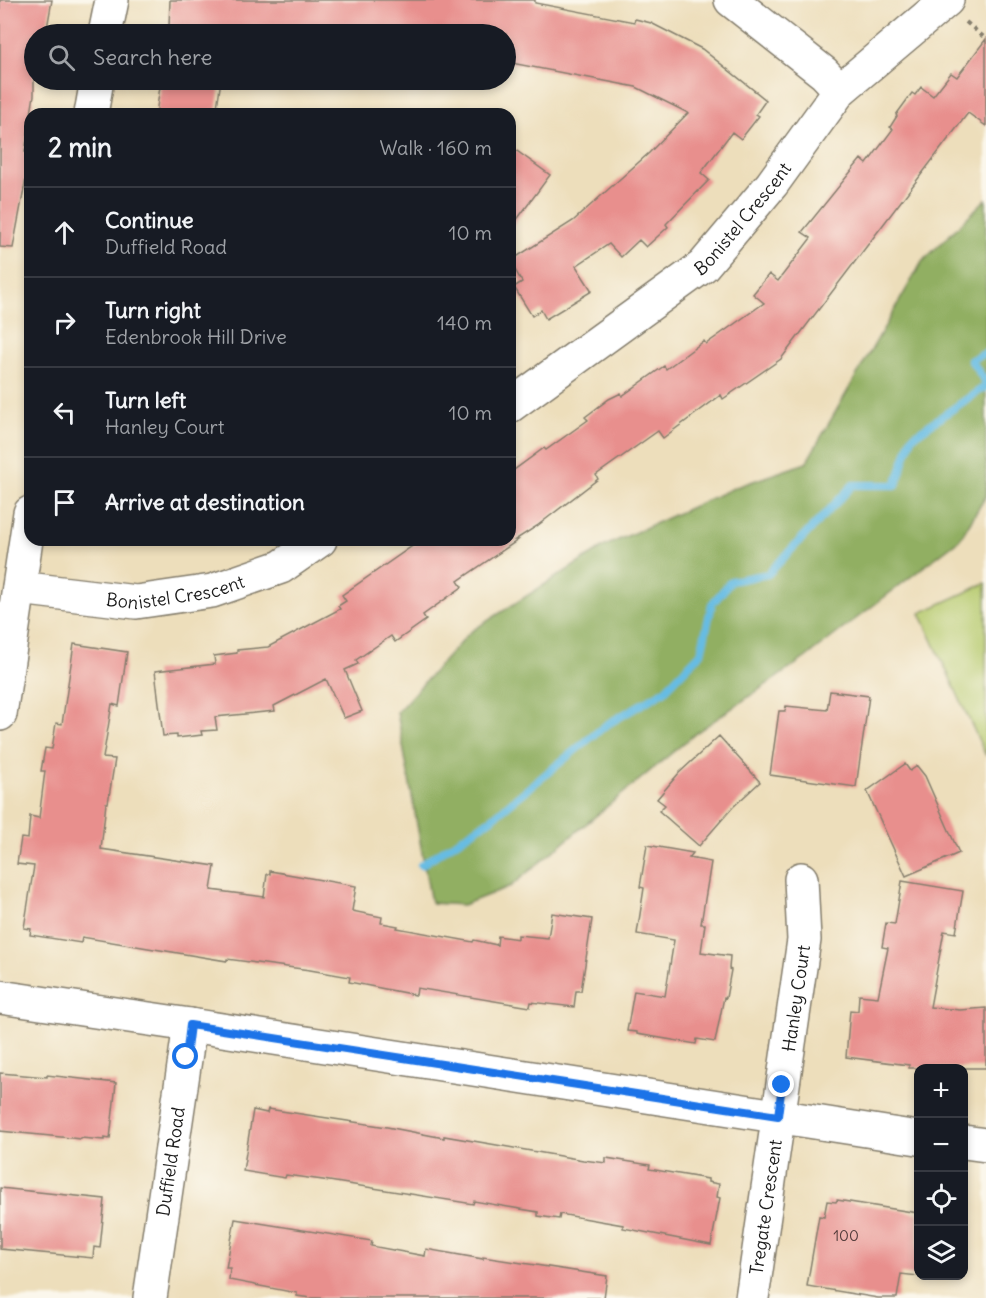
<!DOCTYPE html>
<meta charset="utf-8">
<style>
:root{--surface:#171b24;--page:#20242c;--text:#f1f3f6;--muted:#9ea1a6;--line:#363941}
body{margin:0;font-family:Delius,sans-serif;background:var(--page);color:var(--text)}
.controls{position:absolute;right:18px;bottom:18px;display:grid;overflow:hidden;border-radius:12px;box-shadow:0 3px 9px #0003}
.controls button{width:54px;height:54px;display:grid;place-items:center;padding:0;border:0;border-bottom:2px solid var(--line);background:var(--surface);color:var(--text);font:30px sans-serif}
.stop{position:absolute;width:18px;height:18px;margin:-14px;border:4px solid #1a73e8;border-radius:50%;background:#fff}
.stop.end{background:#1a73e8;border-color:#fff;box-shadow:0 2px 6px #0008}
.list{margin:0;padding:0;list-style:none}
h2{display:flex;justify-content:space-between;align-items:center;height:78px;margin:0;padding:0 24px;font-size:26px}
h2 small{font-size:20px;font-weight:400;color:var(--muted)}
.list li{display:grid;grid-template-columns:39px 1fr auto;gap:18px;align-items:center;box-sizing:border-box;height:90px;padding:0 24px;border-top:2px solid var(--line)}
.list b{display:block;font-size:22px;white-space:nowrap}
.list p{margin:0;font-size:20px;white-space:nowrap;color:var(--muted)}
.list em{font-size:20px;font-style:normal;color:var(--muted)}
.icon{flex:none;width:33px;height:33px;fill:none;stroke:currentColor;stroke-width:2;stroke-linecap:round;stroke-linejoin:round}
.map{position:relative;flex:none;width:986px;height:1298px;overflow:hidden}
.search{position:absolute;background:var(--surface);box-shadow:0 3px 9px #0003;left:24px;top:24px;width:492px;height:66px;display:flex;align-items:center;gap:15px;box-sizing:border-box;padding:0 21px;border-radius:33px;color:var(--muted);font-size:22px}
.panel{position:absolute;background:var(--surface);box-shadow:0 3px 9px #0003;left:24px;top:108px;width:492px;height:438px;border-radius:18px}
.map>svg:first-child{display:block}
.green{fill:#b7cb6f;stroke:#6a7446;stroke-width:1.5}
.forest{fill:#91af62;stroke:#56663f;stroke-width:1.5}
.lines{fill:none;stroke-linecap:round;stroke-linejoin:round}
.stream{stroke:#66bce3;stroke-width:8}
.building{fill:#e88f8d}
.minor-casing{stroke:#847d6c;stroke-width:36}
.path{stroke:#847d6c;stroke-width:4;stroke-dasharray:4.5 4.5;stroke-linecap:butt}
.minor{stroke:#fff;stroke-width:33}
.route{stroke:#1a73e8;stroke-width:8}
.labels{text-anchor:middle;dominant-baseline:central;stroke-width:5;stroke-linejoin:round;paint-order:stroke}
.number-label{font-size:15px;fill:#4f3938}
.street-label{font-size:18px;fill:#1c1c1c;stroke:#fbf7ec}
</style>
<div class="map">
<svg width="986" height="1298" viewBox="0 0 986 1298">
<rect width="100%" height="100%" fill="#fbf7ec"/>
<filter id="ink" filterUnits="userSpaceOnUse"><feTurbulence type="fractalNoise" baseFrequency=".0167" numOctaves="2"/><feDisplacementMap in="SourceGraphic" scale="12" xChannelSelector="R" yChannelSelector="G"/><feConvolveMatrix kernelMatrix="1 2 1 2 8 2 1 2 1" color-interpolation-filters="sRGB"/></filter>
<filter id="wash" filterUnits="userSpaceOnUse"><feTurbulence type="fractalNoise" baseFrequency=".008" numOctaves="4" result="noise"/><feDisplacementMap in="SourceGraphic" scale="24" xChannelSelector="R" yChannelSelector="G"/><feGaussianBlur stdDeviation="1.35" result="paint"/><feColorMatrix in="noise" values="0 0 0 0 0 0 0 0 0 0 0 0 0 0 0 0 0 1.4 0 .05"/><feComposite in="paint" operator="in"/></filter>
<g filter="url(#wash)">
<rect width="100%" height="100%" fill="#eddebb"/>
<path class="green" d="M986 583V756L920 613Z"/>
<path class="forest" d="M986 199V496L960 539 805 658 696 733 511 886 463 905 431 903 397 712 470 632 605 546 736 487 806 463 922 262Z"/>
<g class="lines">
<path class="stream" d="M986 353 971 360 986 383
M421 865 491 819 606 725 664 691 701 653 712 604 731 581 768 574 853 485H896L912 437 986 386"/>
</g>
<g id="blocks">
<path class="building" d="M0 0H52L46 34H34V95L25 152H30V157L13 248 0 247Z
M170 0H535V3L634 22 635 19 651 23 702 49 766 100 756 114 759 116 741 139 732 132 701 173 709 180 666 224 668 227 646 247 639 240 621 257 609 244 576 266 592 291 546 319 541 310 532 316 514 287 522 282 510 261 573 221 649 153 688 113 636 87 506 62V34H386L357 29V34H172V27H169Z
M986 39V126L968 113 781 359 723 399 721 395 663 438 658 431 596 475 598 479 537 526 515 540H518L458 581 462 587 423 615 426 620 395 642 391 636 356 660 358 664 345 670 362 711 344 718 326 679 274 706 275 711 215 717 217 730 201 731 202 735 177 738V735L163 736 155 671 215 664 214 656 237 653V650L268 647 340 609 338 606 346 601 342 595 421 540H510V473L544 448 546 450 588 420 585 417 609 399 621 393 622 396 664 366 666 369 704 341 706 344 764 303 753 294 769 274 778 281 811 238 802 232 861 159 867 164 893 129 890 127 897 116 896 115 912 93 915 95 921 87 933 96 951 73 957 77Z
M161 80H221L216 114H156Z
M510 146 550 175 510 229Z
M74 644 127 652 119 706 112 704 103 758 115 759 108 803H106L101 849 215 866 211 890 264 897 267 874H270V871L356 886 352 911 382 917 381 923 398 926 397 928 473 942 474 940 497 945 498 936 518 939V935L548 938 552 913 592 919 581 991H576L574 1007 531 1002 530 1007 417 988 416 995 349 982 350 977 310 970 227 959V961L82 937 81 943 30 935 31 929 24 928 34 866 17 864 21 838 28 839 30 816 39 818 45 771H41L45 748 52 749 56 723 62 724Z
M830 691 869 696 856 787 770 775 779 711H785L786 706 827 710Z
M719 736 760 782 733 807 699 846 659 811 665 805 657 799 679 773Z
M905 764 910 771 917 766 925 776 959 853 906 876 867 791Z
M647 845 693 853 689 858 711 862 701 924H705L701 952 730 956 729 969 731 970 726 998 724 997 715 1042 697 1039 696 1044 637 1034V1032L627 1031 634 991 665 996 674 940 637 934 644 888 640 887Z
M902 881 963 891 956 933 944 931 930 1007 960 1010 986 1008V1068H909V1065L846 1057 850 1010 858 1011 859 995 878 997 888 948 882 947 886 923 895 924Z
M0 1073 47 1077V1075L116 1083 110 1139 104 1138V1140L81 1138V1139L0 1131Z
M268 1109 387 1127 444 1138V1136L583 1160 606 1163V1158L650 1165 649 1169 708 1179V1182L719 1184 717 1197 720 1198 711 1245 623 1228V1225L560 1214 559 1219 538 1216V1212L474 1201 473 1204 323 1180 286 1175 285 1178 243 1171 253 1110 267 1113Z
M0 1188 105 1199 100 1248 94 1247 93 1258 0 1249Z
M837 1200 918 1213V1276L901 1274 897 1298H878L807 1286 819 1216 824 1217 827 1201 836 1202Z
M235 1219 372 1241 371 1246 425 1256 426 1249 483 1259V1257L607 1276 604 1298H311L297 1296V1293L229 1280 230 1268H226Z"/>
</g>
</g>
<g filter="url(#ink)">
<use href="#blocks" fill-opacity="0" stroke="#847d6c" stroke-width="1.5"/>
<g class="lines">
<defs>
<g id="minor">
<path d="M731 0 824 73 840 90"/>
<path d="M105 34 112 0"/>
<path d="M91 114 97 80"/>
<path id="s1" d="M510 406 703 266 772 184 840 90 947 0"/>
<path id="s2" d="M19 588 136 602 212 591 281 567 320 540"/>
<path d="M0 714 30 513"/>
<path d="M0 997 190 1025 918 1138"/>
<path d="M964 1142 986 1145"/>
<path id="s3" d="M150 1298 190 1025"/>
<path id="s4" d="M752 1298 804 940 801 879"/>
</g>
</defs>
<use href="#minor" class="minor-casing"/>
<path class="path" d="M966 22 986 39"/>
<use href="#minor" class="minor"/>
</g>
</g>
<g class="lines" filter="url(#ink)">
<path class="route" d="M186 1057 190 1025 778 1116 782 1085"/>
</g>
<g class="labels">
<g class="number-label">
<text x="846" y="1235">100</text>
</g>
<g class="street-label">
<text stroke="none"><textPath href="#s1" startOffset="300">Bonistel Crescent</textPath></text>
<text stroke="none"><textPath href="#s2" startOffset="158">Bonistel Crescent</textPath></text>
<text stroke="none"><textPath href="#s4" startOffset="303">Hanley Court</textPath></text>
<text stroke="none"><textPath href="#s3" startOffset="138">Duffield Road</textPath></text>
<text stroke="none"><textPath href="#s4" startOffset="92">Tregate Crescent</textPath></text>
</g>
</g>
</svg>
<div class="controls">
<button>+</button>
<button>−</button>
<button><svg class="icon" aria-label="locate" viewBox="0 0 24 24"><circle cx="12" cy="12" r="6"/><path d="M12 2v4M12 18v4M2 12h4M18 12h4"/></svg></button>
<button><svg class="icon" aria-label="layers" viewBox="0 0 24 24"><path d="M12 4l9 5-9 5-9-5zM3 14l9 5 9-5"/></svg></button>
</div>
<div class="stop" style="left:186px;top:1057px"></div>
<div class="stop end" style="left:782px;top:1085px"></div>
<div class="search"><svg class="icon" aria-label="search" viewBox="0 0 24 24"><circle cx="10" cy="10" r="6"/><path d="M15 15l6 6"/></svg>Search here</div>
<section class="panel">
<h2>2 min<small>Walk · 160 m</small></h2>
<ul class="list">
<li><svg class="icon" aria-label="ahead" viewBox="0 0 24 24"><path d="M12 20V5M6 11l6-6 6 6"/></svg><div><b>Continue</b><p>Duffield Road</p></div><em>10 m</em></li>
<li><svg class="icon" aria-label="right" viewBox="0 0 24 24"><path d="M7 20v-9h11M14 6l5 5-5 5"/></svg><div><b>Turn right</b><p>Edenbrook Hill Drive</p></div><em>140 m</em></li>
<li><svg class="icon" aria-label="left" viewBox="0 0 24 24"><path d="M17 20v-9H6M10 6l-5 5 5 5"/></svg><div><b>Turn left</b><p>Hanley Court</p></div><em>10 m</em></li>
<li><svg class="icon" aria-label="arrive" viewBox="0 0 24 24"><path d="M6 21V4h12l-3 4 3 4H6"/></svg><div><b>Arrive at destination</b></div></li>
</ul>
</section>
</div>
